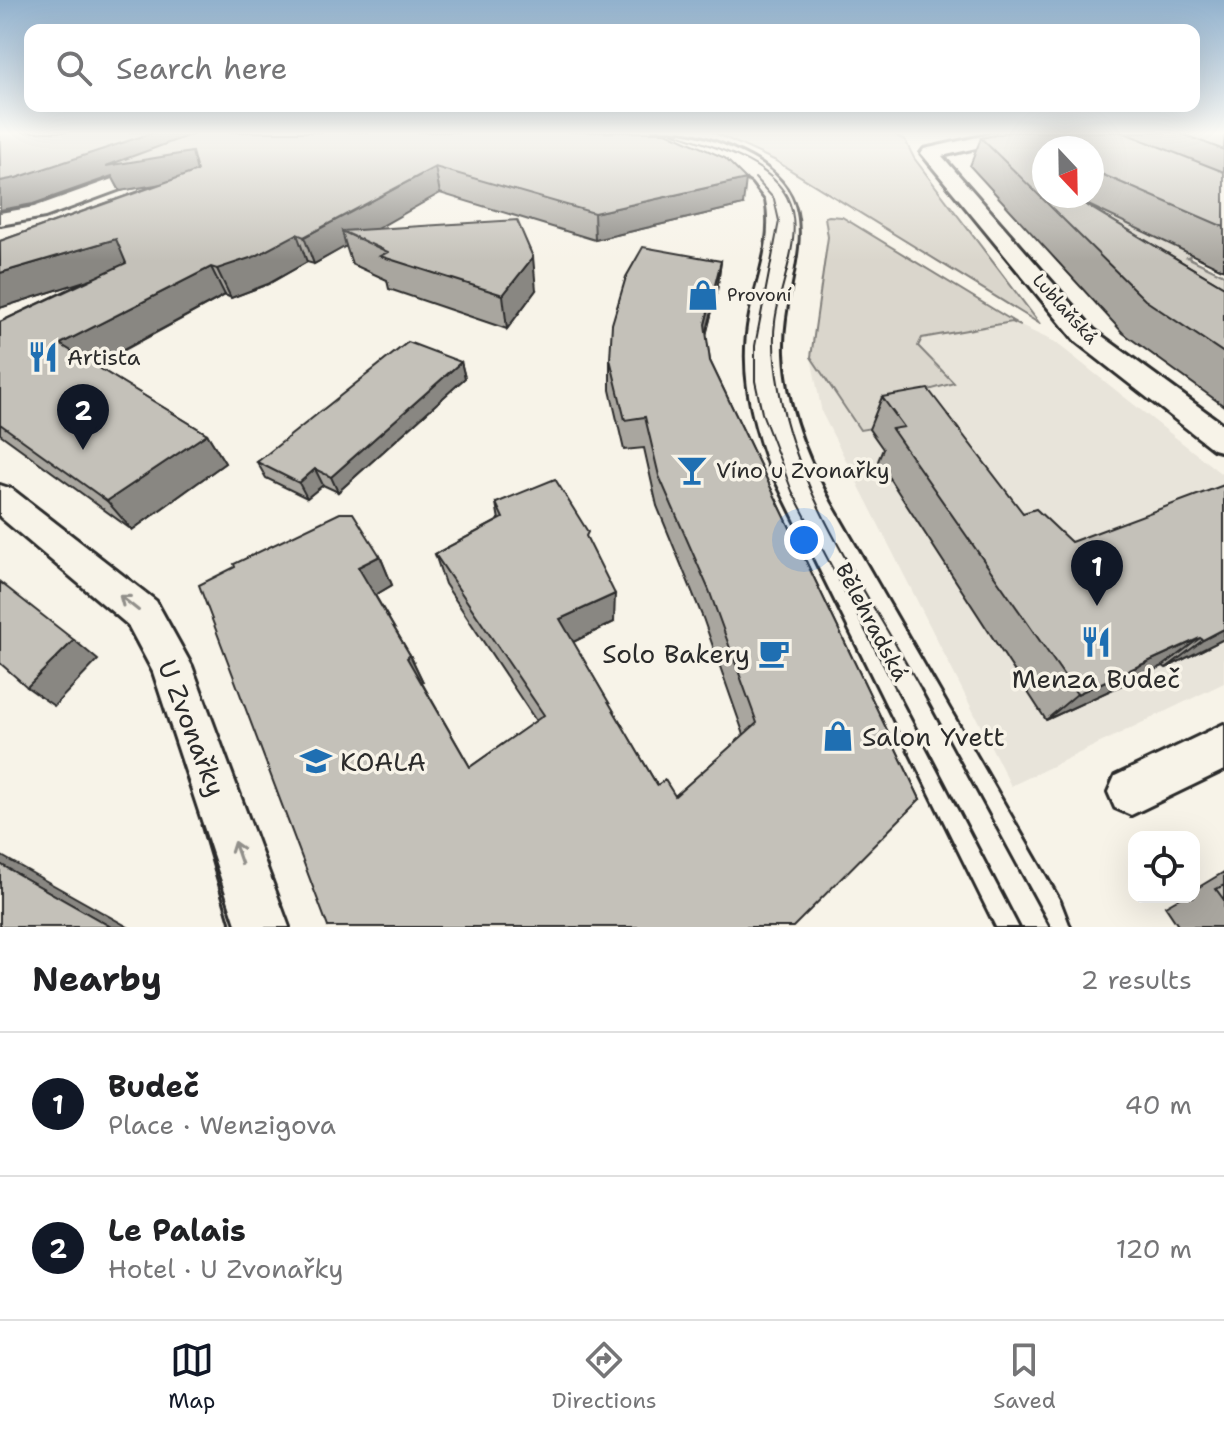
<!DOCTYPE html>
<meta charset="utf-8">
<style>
:root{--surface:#fff;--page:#f2f2f2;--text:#202124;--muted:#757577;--line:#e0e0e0;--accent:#111827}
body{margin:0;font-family:"Shantell Sans",sans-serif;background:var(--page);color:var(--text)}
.controls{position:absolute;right:24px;bottom:24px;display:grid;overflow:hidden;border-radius:16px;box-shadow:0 8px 32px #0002}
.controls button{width:72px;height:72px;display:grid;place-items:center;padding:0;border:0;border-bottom:2px solid var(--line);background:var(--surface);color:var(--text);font:40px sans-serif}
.compass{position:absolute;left:1032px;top:136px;width:72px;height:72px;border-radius:50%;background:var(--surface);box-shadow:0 8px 32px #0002;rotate:158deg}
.you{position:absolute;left:804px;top:540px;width:28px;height:28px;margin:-20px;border:6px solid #fff;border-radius:50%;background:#1a73e8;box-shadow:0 0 0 12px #1a73e833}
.badge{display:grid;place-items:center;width:52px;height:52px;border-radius:50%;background:var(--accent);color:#fff;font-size:26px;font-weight:700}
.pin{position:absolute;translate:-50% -66px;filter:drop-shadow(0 2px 4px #0008)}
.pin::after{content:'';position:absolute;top:42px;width:28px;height:24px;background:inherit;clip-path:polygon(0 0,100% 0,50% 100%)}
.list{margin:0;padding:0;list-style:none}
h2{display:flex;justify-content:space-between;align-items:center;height:104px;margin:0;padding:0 32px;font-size:34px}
h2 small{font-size:26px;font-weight:400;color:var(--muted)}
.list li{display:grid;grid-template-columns:52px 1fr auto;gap:24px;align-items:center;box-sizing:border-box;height:144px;padding:0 32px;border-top:2px solid var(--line)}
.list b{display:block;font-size:30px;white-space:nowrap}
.list p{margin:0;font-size:26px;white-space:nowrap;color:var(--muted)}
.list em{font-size:26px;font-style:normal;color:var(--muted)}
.icon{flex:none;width:44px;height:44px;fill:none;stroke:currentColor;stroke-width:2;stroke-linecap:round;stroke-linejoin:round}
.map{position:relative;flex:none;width:1224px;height:927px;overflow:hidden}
.search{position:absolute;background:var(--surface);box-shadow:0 8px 32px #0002;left:24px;right:24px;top:24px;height:88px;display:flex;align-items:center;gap:20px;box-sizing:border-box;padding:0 28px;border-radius:16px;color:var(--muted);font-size:30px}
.sheet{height:392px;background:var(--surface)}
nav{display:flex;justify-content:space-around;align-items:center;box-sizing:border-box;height:112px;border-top:2px solid var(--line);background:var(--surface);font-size:22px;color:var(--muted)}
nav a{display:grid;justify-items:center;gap:4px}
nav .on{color:var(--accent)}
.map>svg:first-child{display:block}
.built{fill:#e8e4da}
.green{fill:#dad6cc;stroke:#82807c;stroke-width:2}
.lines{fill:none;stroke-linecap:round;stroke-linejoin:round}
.street-casing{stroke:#2b2b2b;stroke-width:6}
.secondary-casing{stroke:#2b2b2b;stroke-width:6}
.street{fill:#f7f3e8;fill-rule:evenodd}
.secondary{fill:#f7f3e8;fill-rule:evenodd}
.tram-far1{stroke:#2b2b2b;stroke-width:2}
.tram{stroke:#2b2b2b;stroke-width:3}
.wall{fill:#a9a69f;stroke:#2b2b2b;stroke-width:2;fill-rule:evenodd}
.shaded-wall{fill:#898782;stroke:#2b2b2b;stroke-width:2}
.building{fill:#c4c1b9;stroke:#2b2b2b;stroke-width:2}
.oneway{stroke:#918f8a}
.labels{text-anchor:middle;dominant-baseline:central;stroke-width:7;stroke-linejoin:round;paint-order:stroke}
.far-poi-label{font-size:18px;fill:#2b2b2b;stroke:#f7f3e8;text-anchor:start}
.far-street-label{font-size:18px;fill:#2b2b2b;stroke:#f7f3e8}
.poi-label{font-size:22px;fill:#2b2b2b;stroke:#f7f3e8;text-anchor:start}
.street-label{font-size:22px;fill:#2b2b2b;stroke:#f7f3e8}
.near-poi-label{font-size:26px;fill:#2b2b2b;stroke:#f7f3e8;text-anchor:start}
.near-street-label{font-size:26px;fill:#2b2b2b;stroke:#f7f3e8}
</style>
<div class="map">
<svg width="1224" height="927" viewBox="0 0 1224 927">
<rect width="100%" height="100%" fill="#f7f3e8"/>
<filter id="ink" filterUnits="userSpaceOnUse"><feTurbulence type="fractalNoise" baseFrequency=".0125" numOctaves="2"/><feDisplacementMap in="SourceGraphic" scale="16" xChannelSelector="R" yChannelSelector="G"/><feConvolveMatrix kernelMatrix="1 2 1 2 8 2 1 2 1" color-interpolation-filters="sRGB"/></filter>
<g filter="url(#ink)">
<path class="built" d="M1012 322 1055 342 1224 476V683L1011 786 822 413 811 357Z"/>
<path class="green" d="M713 132H889L905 140 914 158 1040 324 774 160Z
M1084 197 1197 253 1187 257 1224 275V327L1072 200Z
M829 216 842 217 1021 326 1012 322 922 338 918 346 954 383 914 394 935 417 860 430 811 357 828 237 825 217Z"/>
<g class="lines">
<defs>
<path id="street" d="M1000 132H1014L1017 135 1014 139 942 156 1094 330 1224 425V452L1213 449 1076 342 921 153 924 149Z
M157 163 164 165V173L45 217 0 225V213L34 207Z
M0 485 12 489 156 601 192 666 289 927H237L153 672 128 625 0 517Z
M1224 724V770L1131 815 1115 808 1108 792 1115 776Z"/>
<path id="secondary" d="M653 132C685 130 712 139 741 153 839 199 780 273 783 353 785 406 806 457 831 503L1060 901 1070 927H996L769 467C751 418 739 368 750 315 758 276 774 240 766 200L752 182 727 166 657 137Z"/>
</defs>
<use href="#street" class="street-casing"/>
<use href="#secondary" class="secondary-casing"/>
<use href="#street" class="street"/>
<use href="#secondary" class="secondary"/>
<path class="tram-far1" d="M672 132C709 146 767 159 787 197 806 234 779 284 775 322 772 344 775 367 779 389 798 498 870 596 922 691
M755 178 774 199 779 221 755 346V381L762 413 792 491 897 691"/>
<path class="tram" d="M896 689 1020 927
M921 689 1050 927
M201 825 231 927"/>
</g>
<path class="wall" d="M0 132H666L743 205 595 240 440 193 375 229 536 290 507 329 389 289 387 280 352 264 346 246 314 264 307 262 268 284 231 298 225 295 95 366 207 434 225 463 132 530 0 434V322L88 280 0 308V241L156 185 120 191 112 176 33 204Z
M1010 132H1224V270L1080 201 1224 287V406L1123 333 970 166 981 138ZM1092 148V196H1044Z
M721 261 717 291 706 335 710 361 920 799 328 927 380 556 392 585 375 595 410 655 423 682 422 683 470 767 536 721 445 584 435 554 499 520 496 503 588 541 614 622 573 642 657 785 675 796 744 735 703 618 657 506 644 448 624 450 610 390V359Z
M461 362 465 378 338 492 323 485 307 498 266 478 257 462Z
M882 397 1023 513 1071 542 1224 639 1166 668 1163 666 1046 720 878 461 883 449 869 429Z
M1224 872V927H1179L1165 906 1181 897H1194V890Z"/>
<path class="shaded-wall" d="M155 132H235L203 177 120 191 112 176 33 204 0 210V181Z
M435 167 440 193 359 239 342 231 346 246 314 264 304 237Z
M746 179 743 205 595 240 594 213Z
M297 234 307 262 268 284 231 298 217 269Z
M116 239 132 266 0 308V273Z
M533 257 536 290 507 329 503 295Z
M721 261 717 291 701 355 705 324Z
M211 267 225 295 81 373 60 344Z
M461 362 465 378 338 492 331 477Z
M207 434 225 463 132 530 107 501Z
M315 469 323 485 307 498 299 483Z
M380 556 392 585 372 597 358 567Z
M615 594 614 622 563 647 560 619Z
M1224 629V639L1166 668 1203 640Z
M1200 638 1163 666 1046 720 1077 694Z
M74 640 98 660 54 706 27 687Z
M410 655 423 682 420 684 407 658Z
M0 855 128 927H111L0 864Z"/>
<path class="building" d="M0 132H155L16 178 0 181Z
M198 132H666L725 158 746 179 594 213 435 167 304 237 297 234 256 256 217 269 211 267 60 344 207 434 107 501 0 424V322L126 263 116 239 0 273V241L197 171 192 152 106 166Z
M1010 132H1122L1224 172V227L1092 170V148H1044V196H1071L1224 287V353L1145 300 981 138Z
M1177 132H1224V150Z
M517 220 533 257 503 295 380 256 388 252 342 231Z
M643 247 721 261 705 324 710 361 920 799 793 927H328L199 585 235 567 234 564 340 513H353L380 556 358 567 410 655 407 658 470 767 544 715 435 554 503 518 496 503 555 479 588 532 586 536 615 594 560 619 657 785 665 780 675 796 757 723 709 590 659 476 645 417 625 420 610 359 612 324 626 277Z
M408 342 461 362 331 477 315 469 299 483 257 462Z
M928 389 1023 513 1036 509 1071 542 1224 485V629L1203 640 1200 638 1077 694 892 429 904 427 882 397Z
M0 582 74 640 27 687 0 663Z
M0 864 111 927H0Z
M1224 885V900L1216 889Z"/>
<defs><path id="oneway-shaft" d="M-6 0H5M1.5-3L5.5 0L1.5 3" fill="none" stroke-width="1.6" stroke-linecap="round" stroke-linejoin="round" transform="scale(2)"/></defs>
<g class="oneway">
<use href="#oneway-shaft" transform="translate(129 603) rotate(-142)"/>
<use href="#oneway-shaft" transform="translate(238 853) rotate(-109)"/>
</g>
</g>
<linearGradient id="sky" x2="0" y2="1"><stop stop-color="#91b1cd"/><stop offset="0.51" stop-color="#fbfaf5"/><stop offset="1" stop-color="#fbfaf5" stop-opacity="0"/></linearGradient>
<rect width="1224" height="261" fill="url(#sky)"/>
<defs>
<symbol id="shop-bare" viewBox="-9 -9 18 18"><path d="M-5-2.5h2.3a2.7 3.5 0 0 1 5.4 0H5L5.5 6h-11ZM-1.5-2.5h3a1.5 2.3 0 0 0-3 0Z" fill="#1f6fb2" stroke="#f7f3e8" stroke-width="2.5" paint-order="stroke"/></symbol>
<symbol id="restaurant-bare" viewBox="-9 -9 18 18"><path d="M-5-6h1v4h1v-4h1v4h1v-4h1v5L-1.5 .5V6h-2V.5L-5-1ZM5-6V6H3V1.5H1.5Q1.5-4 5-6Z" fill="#1f6fb2" stroke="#f7f3e8" stroke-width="2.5" paint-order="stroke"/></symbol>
<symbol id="bar-bare" viewBox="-9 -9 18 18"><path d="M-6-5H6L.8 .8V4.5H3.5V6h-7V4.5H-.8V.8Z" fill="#1f6fb2" stroke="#f7f3e8" stroke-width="2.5" paint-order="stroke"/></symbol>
<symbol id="cafe-bare" viewBox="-9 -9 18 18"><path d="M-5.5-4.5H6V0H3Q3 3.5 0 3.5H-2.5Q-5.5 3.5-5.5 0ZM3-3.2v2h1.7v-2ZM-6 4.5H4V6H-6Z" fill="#1f6fb2" stroke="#f7f3e8" stroke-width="2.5" paint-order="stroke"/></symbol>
<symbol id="school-bare" viewBox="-9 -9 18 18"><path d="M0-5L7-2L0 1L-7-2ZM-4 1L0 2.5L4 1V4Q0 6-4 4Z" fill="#1f6fb2" stroke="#f7f3e8" stroke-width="2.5" paint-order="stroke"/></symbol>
</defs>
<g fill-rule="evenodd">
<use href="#shop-bare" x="681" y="273" width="44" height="44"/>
<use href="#restaurant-bare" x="21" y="335" width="44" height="44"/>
<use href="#bar-bare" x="670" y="448" width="44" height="44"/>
<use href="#restaurant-bare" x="1074" y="620" width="44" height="44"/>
<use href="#cafe-bare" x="752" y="631" width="44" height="44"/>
<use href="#shop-bare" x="816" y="714" width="44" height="44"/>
<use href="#school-bare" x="294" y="739" width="44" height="44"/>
</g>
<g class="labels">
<g class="far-poi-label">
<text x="727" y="295">Provoní</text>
</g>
<g class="far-street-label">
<text transform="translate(1065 309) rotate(48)">Lublaňská</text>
</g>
<g class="poi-label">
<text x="67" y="357">Artista</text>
<text x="716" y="470">Víno u Zvonařky</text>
</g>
<g class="street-label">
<text transform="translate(872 622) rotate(62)">Bělehradská</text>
</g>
<g class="near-poi-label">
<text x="750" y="653" text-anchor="end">Solo Bakery</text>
<text x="1096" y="678" text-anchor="middle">Menza Budeč</text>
<text x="862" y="736">Salon Yvett</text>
<text x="340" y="761">KOALA</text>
</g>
<g class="near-street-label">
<text transform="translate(192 728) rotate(69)">U Zvonařky</text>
</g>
</g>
</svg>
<div class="controls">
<button><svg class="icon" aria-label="locate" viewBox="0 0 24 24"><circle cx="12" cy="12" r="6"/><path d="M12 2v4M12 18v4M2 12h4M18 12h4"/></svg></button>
</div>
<svg class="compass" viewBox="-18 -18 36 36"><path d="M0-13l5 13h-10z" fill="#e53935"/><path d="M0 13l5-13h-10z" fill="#757577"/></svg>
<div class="you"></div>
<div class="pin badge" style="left:1097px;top:606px">1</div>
<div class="pin badge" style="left:83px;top:450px">2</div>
<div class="search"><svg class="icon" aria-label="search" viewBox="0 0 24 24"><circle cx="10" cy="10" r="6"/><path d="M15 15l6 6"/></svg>Search here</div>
</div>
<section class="sheet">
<h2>Nearby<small>2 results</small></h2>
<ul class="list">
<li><span class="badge">1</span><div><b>Budeč</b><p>Place · Wenzigova</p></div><em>40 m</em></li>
<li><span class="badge">2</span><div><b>Le Palais</b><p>Hotel · U Zvonařky</p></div><em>120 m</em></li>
</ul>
</section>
<nav>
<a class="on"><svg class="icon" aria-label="map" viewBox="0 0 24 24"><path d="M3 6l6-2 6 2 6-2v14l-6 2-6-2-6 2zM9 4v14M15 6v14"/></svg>Map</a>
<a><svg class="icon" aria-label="directions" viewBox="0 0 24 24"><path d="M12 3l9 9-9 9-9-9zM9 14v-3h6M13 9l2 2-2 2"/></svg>Directions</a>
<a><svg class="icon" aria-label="saved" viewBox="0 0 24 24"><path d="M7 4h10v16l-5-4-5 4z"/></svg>Saved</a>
</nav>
